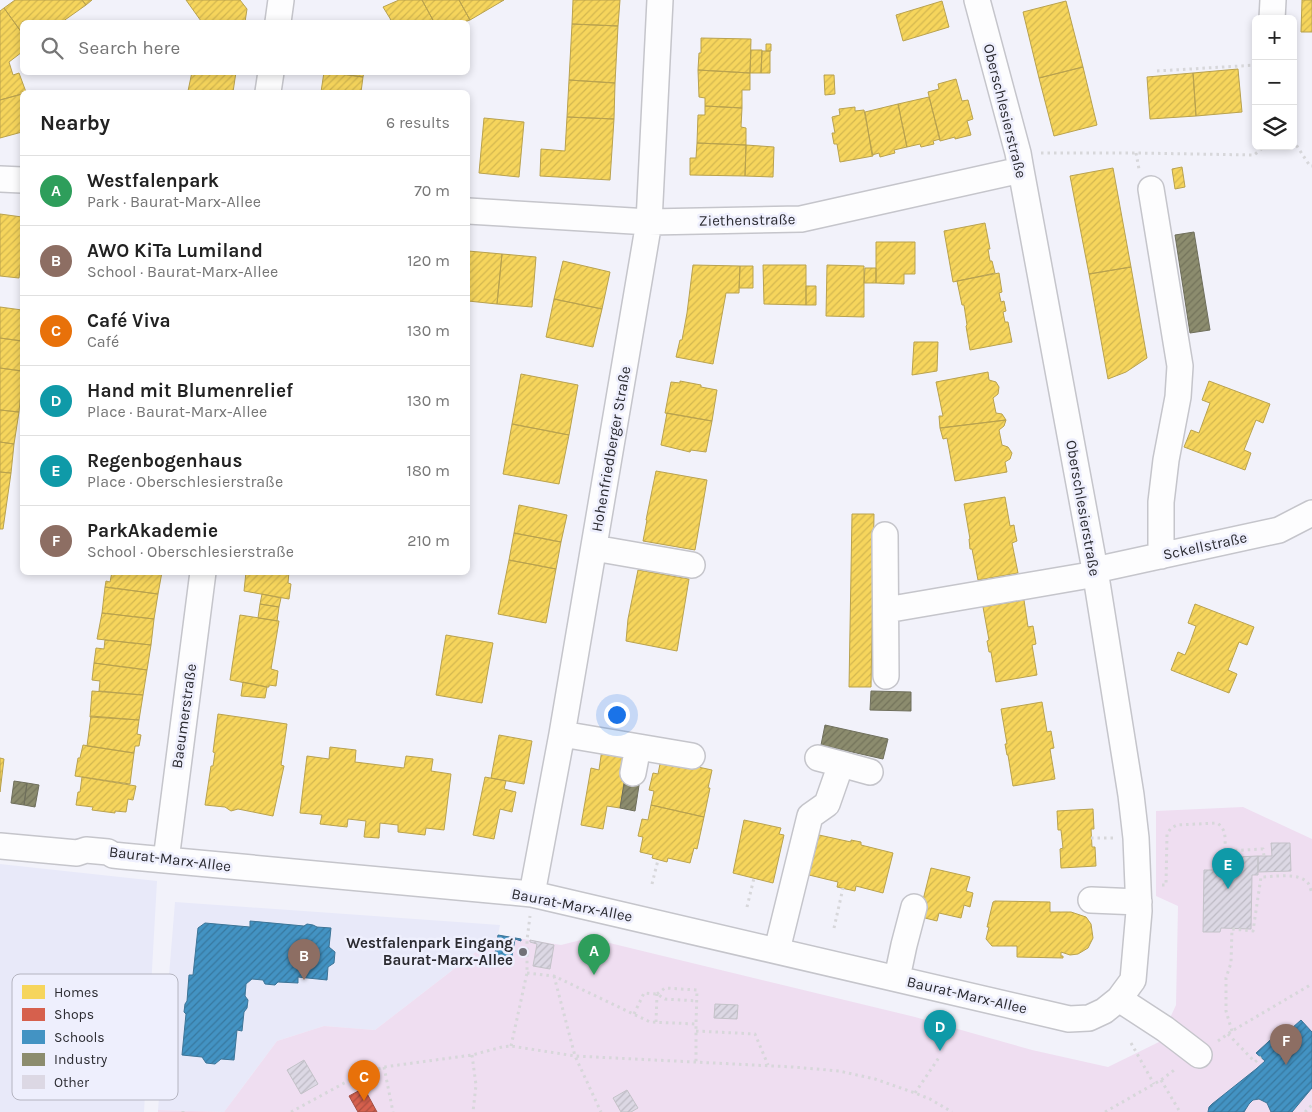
<!DOCTYPE html>
<meta charset="utf-8">
<style>
:root{--surface:#fff;--page:#f2f2f2;--text:#222;--muted:#767676;--line:#e0e0e0;--accent:#d93025}
body{margin:0;font-family:Karla,sans-serif;background:var(--page);color:var(--text)}
.controls{position:absolute;right:15px;top:15px;display:grid;overflow:hidden;border-radius:8px;box-shadow:0 2px 8px #0003}
.controls button{width:45px;height:45px;display:grid;place-items:center;padding:0;border:0;border-bottom:1px solid var(--line);background:var(--surface);color:var(--text);font:25px sans-serif}
.you{position:absolute;left:616px;top:714px;width:18px;height:18px;margin:-12px;border:4px solid #fff;border-radius:50%;background:#1a73e8;box-shadow:0 0 0 8px #1a73e833}
.badge{display:grid;place-items:center;width:32px;height:32px;border-radius:50%;background:var(--accent);color:#fff;font-size:16px;font-weight:700}
.pin{position:absolute;translate:-50% -41px;filter:drop-shadow(0 1px 2px #0008)}
.pin::after{content:'';position:absolute;top:26px;width:18px;height:15px;background:inherit;clip-path:polygon(0 0,100% 0,50% 100%)}
.list{margin:0;padding:0;list-style:none}
h2{display:flex;justify-content:space-between;align-items:center;height:65px;margin:0;padding:0 20px;font-size:21px}
h2 small{font-size:16px;font-weight:400;color:var(--muted)}
.list li{display:grid;grid-template-columns:32px 1fr auto;gap:15px;align-items:center;box-sizing:border-box;height:70px;padding:0 20px;border-top:1px solid var(--line)}
.list b{display:block;font-size:19px;white-space:nowrap}
.list p{margin:0;font-size:16px;white-space:nowrap;color:var(--muted)}
.list em{font-size:16px;font-style:normal;color:var(--muted)}
.icon{flex:none;width:28px;height:28px;fill:none;stroke:currentColor;stroke-width:2;stroke-linecap:round;stroke-linejoin:round}
.map{position:relative;flex:none;width:1312px;height:1112px;overflow:hidden}
.search{position:absolute;background:var(--surface);box-shadow:0 2px 8px #0003;left:20px;top:20px;width:450px;height:55px;display:flex;align-items:center;gap:12px;box-sizing:border-box;padding:0 18px;border-radius:8px;color:var(--muted);font-size:19px}
.panel{position:absolute;background:var(--surface);box-shadow:0 2px 8px #0003;left:20px;top:90px;width:450px;height:485px;border-radius:8px}
.map>svg:first-child{display:block}
.built{fill:#e8e9f9}
.green{fill:#efdef1}
.homes{fill:url(#homes-hatch);stroke:#b9a24f}
.shops{fill:url(#shops-hatch);stroke:#a35045}
.schools{fill:url(#schools-hatch);stroke:#3c7497}
.industry{fill:url(#industry-hatch);stroke:#6f6f5c}
.building{fill:url(#building-hatch);stroke:#c3c2c8}
.lines{fill:none;stroke-linecap:round;stroke-linejoin:round}
.minor-casing{stroke:#c5c5cb;stroke-width:28}
.path{stroke:#d7d7da;stroke-width:3;stroke-dasharray:2.5 4;stroke-linecap:butt}
.minor{stroke:#fdfdfe;stroke-width:25}
.poi-dot{fill:#717177;stroke:#eeeffd;stroke-width:2}
.labels{text-anchor:middle;dominant-baseline:central;stroke-width:5;stroke-linejoin:round;paint-order:stroke}
.street-label{font-size:15px;fill:#2b2b31;stroke:#eeeffd}
.poi-label{font-size:15px;font-weight:bold;fill:#2b2b31;stroke:#eeeffd;text-anchor:end}
.key{fill:#eeeffd;stroke:#b4b4c0;stroke-width:1}
.key-label{font-size:14px;fill:#2b2b31}
</style>
<div class="map">
<svg width="1312" height="1112" viewBox="0 0 1312 1112">
<defs>
<pattern id="homes-hatch" width="6" height="6" patternUnits="userSpaceOnUse" patternTransform="scale(1.25)"><rect width="6" height="6" fill="#f6d55c"/><path d="M-1 1l2-2M0 6l6-6M5 7l2-2" fill="none" stroke="#d3b750"/></pattern>
<pattern id="shops-hatch" width="6" height="6" patternUnits="userSpaceOnUse" patternTransform="scale(1.25)"><rect width="6" height="6" fill="#d6604d"/><path d="M-1 1l2-2M0 6l6-6M5 7l2-2" fill="none" stroke="#ae4f41"/></pattern>
<pattern id="schools-hatch" width="6" height="6" patternUnits="userSpaceOnUse" patternTransform="scale(1.25)"><rect width="6" height="6" fill="#4393c3"/><path d="M-1 1l2-2M0 6l6-6M5 7l2-2" fill="none" stroke="#38789f"/></pattern>
<pattern id="industry-hatch" width="6" height="6" patternUnits="userSpaceOnUse" patternTransform="scale(1.25)"><rect width="6" height="6" fill="#8c8c6e"/><path d="M-1 1l2-2M0 6l6-6M5 7l2-2" fill="none" stroke="#73735b"/></pattern>
<pattern id="building-hatch" width="6" height="6" patternUnits="userSpaceOnUse" patternTransform="scale(1.25)"><rect width="6" height="6" fill="#dcd8e4"/><path d="M-1 1l2-2M0 6l6-6M5 7l2-2" fill="none" stroke="#bdbac4"/></pattern>
</defs>
<rect width="100%" height="100%" fill="#f2f2fa"/>
<path class="built" d="M0 864 157 881 144 1112H0Z
M175 902 500 925 498 935 375 1030 324 1026 277 1041 224 1112 158 1110Z"/>
<path class="green" d="M1243 807 1312 839V1112H158V1110L224 1112 277 1041 324 1026 375 1030 498 935 561 945 589 938 915 1017 1032 1050 1108 1067 1159 1042 1176 1005 1178 906 1156 896V811Z"/>
<path class="homes" d="M15 0H82L86 5 62 22H22V33L4 8Z
M82 0H92L86 5Z
M186 0H240L247 9 245 22H200L201 21Z
M399 0H422L434 22H384L391 20 383 7Z
M422 0H459L470 20 464 22H434Z
M459 0H504L470 20Z
M573 0H620L618 26 572 24Z
M1302 0H1312V32H1301Z
M942 1 949 27 903 41 896 15Z
M1066 1 1083 67 1039 78 1023 12Z
M4 8 22 33V52L9 62 13 75 19 73 26 92H22V94L0 100V11Z
M572 24 618 26 615 83 569 80Z
M701 38 751 39 750 73 698 70 699 53H701Z
M766 44H771V51H766Z
M751 50H762L761 73H750Z
M762 51H770V73H761Z
M1083 67 1097 125 1054 136 1039 78Z
M1238 69 1242 112 1196 116 1193 73Z
M698 70 750 73V90H742V108L705 106V98L699 97Z
M192 72H236L233 92H197L188 91Z
M324 72 363 77 361 92H321Z
M330 72H364L363 77Z
M1193 73 1196 116 1150 119 1147 77Z
M824 75H834L835 94 825 95Z
M956 79 962 101 968 100 973 119 967 121 971 135 955 139V137L940 141 928 92 939 89 938 84Z
M569 80 615 83 614 119 567 117Z
M22 94V132L0 138V100Z
M929 97 940 139 933 141 934 144 921 147 920 144 907 147 898 104Z
M898 104 907 147 894 150 895 153 880 157 879 153 872 155 865 112Z
M705 106 742 108 741 127 746 128V145L697 143 698 115H705Z
M855 107V111L864 110 873 156 840 162 837 144H834L832 133H835L832 117 840 115 839 109Z
M567 117 614 119 610 180 540 176 541 149 565 151Z
M484 118 524 122 519 177 479 173Z
M697 143 746 145 745 176 690 175V158H696Z
M746 145 774 147 773 177 745 176Z
M1182 167 1185 187 1175 189 1172 169Z
M1113 168 1131 267 1089 274 1070 176Z
M0 214 22 217V262H21L19 278 0 276Z
M985 223 990 249H988L990 261H992L995 273 953 282 944 231Z
M876 242H915V274H904V284L876 283Z
M468 251 502 254 497 304 468 301Z
M502 254 536 257 532 307 497 304Z
M563 261 610 272 602 309 554 299Z
M693 265 740 266 739 293H726L713 364 676 357 680 340H682L687 313Z
M763 265H806V305L764 304Z
M827 265 864 266V317L826 316Z
M740 266H753V288H739Z
M1131 267 1147 358 1126 372 1108 379 1089 274Z
M865 268H876V283H864Z
M999 273 1002 292 999 293 1001 302 1004 301 1006 311 1003 312 1005 322H1008L1012 342 970 350 966 326 967 325 964 305H962L957 281Z
M806 286H816V305H806Z
M554 299 602 309 593 347 546 337Z
M0 307 22 310V341L0 338Z
M0 338 22 341V371L0 368Z
M914 342H938L937 371 912 375Z
M0 368 22 371V381L19 412 0 410Z
M988 372 989 380 996 382 999 387 998 394 993 398 996 413 1002 414 1006 420 940 428 939 416H943L936 382Z
M521 374 578 385 569 435 512 424Z
M680 381 701 385V387L717 390 712 421 665 413 671 382 680 383Z
M1209 381 1270 404 1263 423 1256 420 1244 450 1251 453 1245 470 1184 447 1191 430 1199 433 1210 403 1202 400Z
M0 410 19 412 14 444 0 442Z
M667 413 712 421 706 452 691 450 690 452 661 445Z
M1006 420 1004 426 999 430 1002 445 1008 447 1012 453 1010 459 1005 462 1007 472 955 481 947 438 943 439 940 428Z
M512 424 569 435 559 484 503 474Z
M0 442 14 444 11 473 0 472Z
M656 471 707 480 695 550 643 541 647 520H646Z
M0 472 11 473 3 529H0Z
M1005 497 1010 526 1014 525 1015 532 1017 541 1012 543 1018 573 978 580 972 549H970L969 539H970L964 504Z
M519 505 567 515 561 542 514 533Z
M852 514H874L871 687H849Z
M514 533 561 542 556 569 509 560Z
M509 560 556 569 546 623 498 614Z
M638 570 689 579 677 651 626 641 628 619Z
M112 572H162L158 594 105 587 106 581 110 582Z
M246 572H289L288 583 291 584 289 599 244 591Z
M105 587 158 594 154 619 102 613Z
M262 594 281 598 279 607 260 604Z
M1024 600 1028 627 1033 626 1036 644 1032 645 1037 675 996 682 991 652H989L987 641 989 640 983 607Z
M260 604 279 607 277 621 258 618Z
M1195 604 1254 627 1247 645 1239 642 1228 670 1237 674 1229 693 1171 670 1178 652 1185 655 1190 643 1196 626 1188 623Z
M102 613 154 619 151 645 97 639Z
M240 615 279 621 271 669 278 671 276 686 269 685V687H267L230 680Z
M446 635 493 643 482 703 436 695Z
M105 640 151 645 147 670 94 663 96 648 104 649Z
M94 663 147 670 143 695 99 691 100 681 92 680Z
M243 682 267 687 265 698 241 696Z
M92 691 143 695 139 720 90 717Z
M1042 702 1047 732 1051 731 1054 748 1050 749 1055 779 1013 786 1008 755H1007L1005 744H1007L1001 709Z
M218 714 287 724 281 765 284 766 273 816 238 809 231 811 225 807 205 805 211 766H213L215 753 213 752Z
M91 716 139 720 137 734 141 735 139 746H135L134 753 87 746Z
M499 735 532 741 524 784 491 778Z
M83 745 134 753 130 784 75 776 78 758H80Z
M330 747 356 750 355 762 404 768 406 756 433 759 431 771 451 774 444 830 426 828 425 835 398 832V825L380 823 379 838 364 837 366 821 348 819 347 827 320 824 322 815 300 813 307 756 329 759Z
M602 749 630 754 620 808 607 806 603 829 581 825 591 768 599 770Z
M0 758 4 759 0 792Z
M661 759 712 770 708 788H710L704 817 651 805 654 791 649 790 653 773 658 774Z
M82 777 136 786 133 800 128 799 126 812 115 811V813L92 810 93 807 76 805 78 792H80Z
M485 777 506 781 504 789 516 792 512 812 500 809 494 839 473 835Z
M651 805 704 817 697 849 694 848 690 863 668 858 667 862 652 858 653 855 640 852 643 837 638 836 642 819 648 820Z
M1093 809 1094 829H1091L1092 847H1095L1096 866 1061 868 1060 849 1063 848 1061 830H1058L1057 811Z
M744 820 781 828 779 834 784 835 773 883 733 873Z
M819 835 851 842V840L861 842V845L893 853 883 893 856 886 855 891 837 887 838 882 809 875Z
M931 868 970 877 966 891 973 893 970 907 964 905 961 918 939 913 937 921 921 917V908Z
M995 901 1050 902V912H1071L1086 917 1091 924 1093 938 1088 948 1078 954 1070 955 1061 952V956H1063V958L1017 957V946H992L986 939 989 927H987L993 902Z"/>
<path class="shops" d="M364 1088 377 1112H358L349 1096Z"/>
<path class="schools" d="M250 921 304 926 307 924 313 925 317 927 331 928 329 947 335 952 334 963 328 967 327 980 298 977V983L278 982 275 985 265 984 263 980 252 979 246 984 245 996 248 1000 247 1008 244 1012 242 1031 237 1030 234 1060 221 1059 215 1064 206 1063 202 1057 182 1055 186 1014 184 1012 185 1004 187 1001 189 975H193L198 928 205 923 250 927Z
M498 935 521 939V941L515 939 511 962 494 959Z
M1301 1020 1312 1032V1088L1292 1112H1271L1267 1103 1259 1099 1253 1100 1249 1104 1244 1112H1208L1209 1107 1212 1104 1256 1069 1265 1061 1256 1053 1279 1032 1283 1036Z"/>
<path class="industry" d="M1194 232 1210 330 1190 333 1175 235Z
M871 691 911 692V711L870 710Z
M825 725 888 739 883 759 821 745Z
M625 777 640 779 635 811 620 808Z
M14 781 27 783 24 805 11 803Z
M27 783 39 785 35 807 24 805Z"/>
<path class="building" d="M1271 843H1290L1291 871 1258 872V856H1272Z
M1258 856V875H1252L1251 929 1221 928 1220 932H1203L1204 870H1216V858Z
M530 940 554 945 550 969 533 966 537 944 530 942Z
M715 1004 738 1005 737 1019 714 1018Z
M304 1060 318 1084 301 1094 287 1070Z
M627 1090 638 1108 631 1112H621L613 1098Z"/>
<g class="lines">
<defs>
<path id="minor" d="M1272 19 1273 0
M278 22 281 0
M268 92 271 72
M0 179 22 180
M1151 189 1180 366 1178 397 1166 460 1161 502V556
M468 211 649 222 801 219 1021 170
M885 535 886 676
M594 548 692 565
M1095 570 1279 530 1312 513
M886 610 1096 574
M562 734 692 756
M841 764 870 772
M633 773 638 747
M0 846 77 853 86 850 108 852 113 855 122 856 532 894 1069 1019 1089 1018 1104 1011 1119 999 1133 980 1139 911 1136 838 1131 795 1095 570 1021 170 1018 153 977 0
M166 860 203 572
M532 894 562 734 649 222 660 0
M1091 900 1139 902
M777 950 810 816 827 804 841 764 818 758
M897 978 904 945 914 907
M1119 999 1165 1029 1199 1055"/>
</defs>
<use href="#minor" class="minor-casing"/>
<path class="path" d="M1157 71 1256 65
M1293 140 1310 166H1312
M1041 153H1136L1254 155 1265 146
M1136 153 1139 169
M1091 838H1113
M652 884 658 860
M1162 885H1166L1167 834 1171 828 1177 825 1217 823C1227 829 1225 840 1225 851L1263 849 1264 856
M747 907 754 878
M834 928 843 888
M527 973 554 976 650 1022 696 1024V1062
M554 976 575 1056 601 1112
M657 994 665 988 697 990 696 1024
M634 1014 644 993 657 994 665 999 697 1001
M656 1022 657 994
M696 1031 755 1034 768 1065
M1232 1031 1226 1011V978L1231 963 1232 929 1253 931 1261 877C1273 877 1299 872 1308 883 1310 886 1311 891 1312 894
M1228 1034 1255 1062 1261 1057
M1218 1041 1232 1031 1312 984
M1131 1043 1154 1084
M511 1046 527 973V940L530 916
M472 1055 476 1085 473 1112
M384 1067 393 1112
M1161 1080 1180 1112
M915 1093 940 1056
M183 1111V1112
M291 1112 359 1075 384 1067 472 1055 502 1047 511 1046 575 1056 793 1067 839 1071 875 1079 915 1093 930 1099 952 1112
M1105 1112 1161 1080 1177 1068
M1305 1112 1312 1105"/>
<use href="#minor" class="minor"/>
</g>
<circle class="poi-dot" cx="523" cy="952" r="5"/>
<g class="labels">
<g class="street-label">
<text transform="translate(1005 111) rotate(76)">Oberschlesierstraße</text>
<text transform="translate(747 220) rotate(-1)">Ziethenstraße</text>
<text transform="translate(611 449) rotate(-80)">Hohenfriedberger Straße</text>
<text transform="translate(1083 508) rotate(80)">Oberschlesierstraße</text>
<text transform="translate(1205 546) rotate(-12)">Sckellstraße</text>
<text transform="translate(184 716) rotate(-82)">Baeumerstraße</text>
<text transform="translate(170 859) rotate(7)">Baurat-Marx-Allee</text>
<text transform="translate(572 905) rotate(11)">Baurat-Marx-Allee</text>
<text transform="translate(967 995) rotate(13)">Baurat-Marx-Allee</text>
</g>
<g class="poi-label">
<text x="513" y="943">Westfalenpark Eingang<tspan x="513" dy="17">Baurat-Marx-Allee</tspan></text>
</g>
</g>
<rect x="12" y="974" width="166" height="126" rx="8" class="key"/>
<rect x="22" y="985" width="23" height="14" fill="#f6d55c"/>
<rect x="22" y="1008" width="23" height="13" fill="#d6604d"/>
<rect x="22" y="1030" width="23" height="14" fill="#4393c3"/>
<rect x="22" y="1053" width="23" height="13" fill="#8c8c6e"/>
<rect x="22" y="1075" width="23" height="14" fill="#dcd8e4"/>
<g class="key-label">
<text x="54" y="997">Homes</text>
<text x="54" y="1019">Shops</text>
<text x="54" y="1042">Schools</text>
<text x="54" y="1064">Industry</text>
<text x="54" y="1087">Other</text>
</g>
</svg>
<div class="controls">
<button>+</button>
<button>−</button>
<button><svg class="icon" aria-label="layers" viewBox="0 0 24 24"><path d="M12 4l9 5-9 5-9-5zM3 14l9 5 9-5"/></svg></button>
</div>
<div class="you"></div>
<div class="pin badge" style="left:594px;top:975px;background:#2e9e5b">A</div>
<div class="pin badge" style="left:304px;top:980px;background:#8d6e63">B</div>
<div class="pin badge" style="left:364px;top:1101px;background:#e8710a">C</div>
<div class="pin badge" style="left:940px;top:1051px;background:#0f9aa8">D</div>
<div class="pin badge" style="left:1228px;top:889px;background:#0f9aa8">E</div>
<div class="pin badge" style="left:1286px;top:1065px;background:#8d6e63">F</div>
<div class="search"><svg class="icon" aria-label="search" viewBox="0 0 24 24"><circle cx="10" cy="10" r="6"/><path d="M15 15l6 6"/></svg>Search here</div>
<section class="panel">
<h2>Nearby<small>6 results</small></h2>
<ul class="list">
<li><span class="badge" style="background:#2e9e5b">A</span><div><b>Westfalenpark</b><p>Park · Baurat-Marx-Allee</p></div><em>70 m</em></li>
<li><span class="badge" style="background:#8d6e63">B</span><div><b>AWO KiTa Lumiland</b><p>School · Baurat-Marx-Allee</p></div><em>120 m</em></li>
<li><span class="badge" style="background:#e8710a">C</span><div><b>Café Viva</b><p>Café</p></div><em>130 m</em></li>
<li><span class="badge" style="background:#0f9aa8">D</span><div><b>Hand mit Blumenrelief</b><p>Place · Baurat-Marx-Allee</p></div><em>130 m</em></li>
<li><span class="badge" style="background:#0f9aa8">E</span><div><b>Regenbogenhaus</b><p>Place · Oberschlesierstraße</p></div><em>180 m</em></li>
<li><span class="badge" style="background:#8d6e63">F</span><div><b>ParkAkademie</b><p>School · Oberschlesierstraße</p></div><em>210 m</em></li>
</ul>
</section>
</div>
